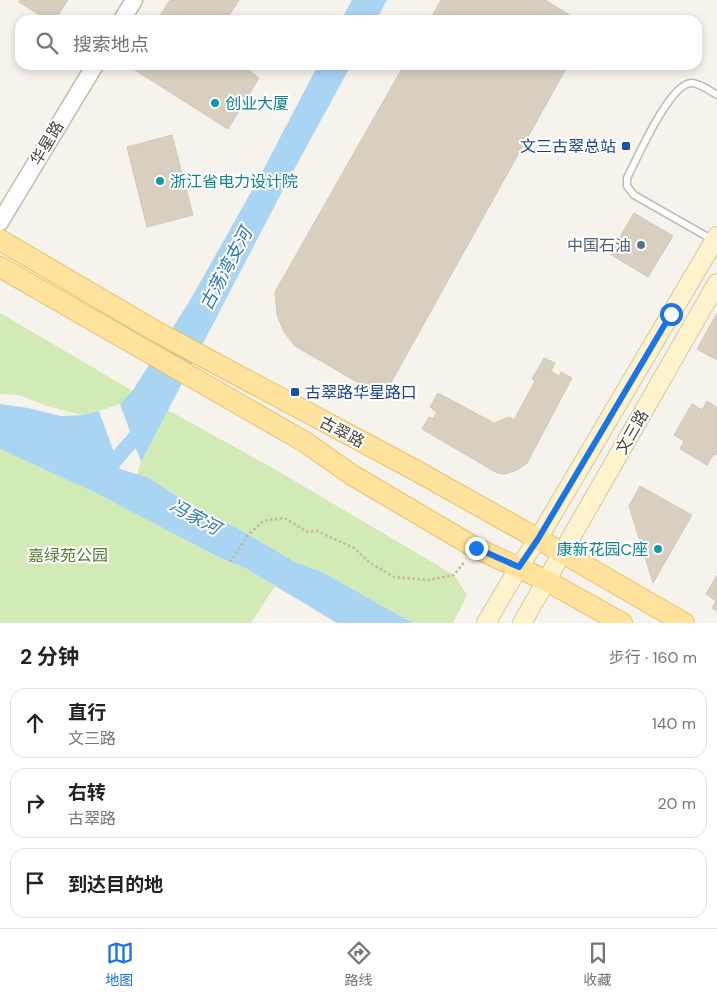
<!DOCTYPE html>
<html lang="zh">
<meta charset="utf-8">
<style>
:root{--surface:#fff;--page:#f6f6f6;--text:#222;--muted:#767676;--line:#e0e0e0;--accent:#1a73e8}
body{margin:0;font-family:"DM Sans","Noto Sans SC",sans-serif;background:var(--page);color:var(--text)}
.stop{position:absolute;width:15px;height:15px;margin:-11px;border:4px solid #1a73e8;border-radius:50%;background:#fff}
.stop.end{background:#1a73e8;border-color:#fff;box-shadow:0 1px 5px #0008}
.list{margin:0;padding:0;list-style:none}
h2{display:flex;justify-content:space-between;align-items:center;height:65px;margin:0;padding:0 20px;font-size:21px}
h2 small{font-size:16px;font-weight:400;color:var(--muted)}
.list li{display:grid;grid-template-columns:32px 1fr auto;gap:15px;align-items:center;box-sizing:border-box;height:70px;margin:0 10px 10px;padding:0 10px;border:1px solid var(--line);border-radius:15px}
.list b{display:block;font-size:19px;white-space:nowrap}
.list p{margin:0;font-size:16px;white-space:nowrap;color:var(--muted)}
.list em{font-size:16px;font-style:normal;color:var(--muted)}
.icon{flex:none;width:28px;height:28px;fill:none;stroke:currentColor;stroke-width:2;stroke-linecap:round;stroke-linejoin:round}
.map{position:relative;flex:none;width:717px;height:623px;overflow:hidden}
.search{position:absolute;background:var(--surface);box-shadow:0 2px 8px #0003;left:15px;right:15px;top:15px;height:55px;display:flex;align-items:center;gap:12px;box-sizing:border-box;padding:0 18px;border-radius:15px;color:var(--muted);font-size:19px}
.sheet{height:305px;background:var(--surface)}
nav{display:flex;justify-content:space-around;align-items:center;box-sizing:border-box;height:70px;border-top:1px solid var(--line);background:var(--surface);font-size:14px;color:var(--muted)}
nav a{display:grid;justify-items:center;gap:2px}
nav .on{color:var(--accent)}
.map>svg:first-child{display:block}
.green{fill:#d2eab5}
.water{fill:#a9d4f2}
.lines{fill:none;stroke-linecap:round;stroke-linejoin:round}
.canal{stroke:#a9d4f2;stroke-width:15}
.building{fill:#d8cfc1;stroke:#d3c7b4}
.service-casing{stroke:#c2bbae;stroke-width:9}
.tertiary-casing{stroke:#c2bbae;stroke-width:19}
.secondary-casing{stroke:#d6c79b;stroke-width:20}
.primary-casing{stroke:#e6c16a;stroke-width:22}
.path{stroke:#c4b79f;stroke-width:2.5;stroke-dasharray:2.5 2.5;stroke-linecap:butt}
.service{stroke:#fff;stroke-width:6}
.tertiary{stroke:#fff;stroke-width:16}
.secondary{stroke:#fff3cd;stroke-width:18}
.primary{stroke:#ffe39c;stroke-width:20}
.route{stroke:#1a73e8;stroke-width:6}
.culture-dot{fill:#0f9aa8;stroke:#fff;stroke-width:2}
.transit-dot{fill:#1a4fb4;stroke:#fff;stroke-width:2}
.service-dot{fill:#5c6f8a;stroke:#fff;stroke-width:2}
.labels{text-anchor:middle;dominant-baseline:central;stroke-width:4;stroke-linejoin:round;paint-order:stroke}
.culture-label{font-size:16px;fill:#0d838f;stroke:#fff;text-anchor:start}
.street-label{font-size:16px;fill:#4b4439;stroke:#fff}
.transit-label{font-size:16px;fill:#164399;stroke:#fff;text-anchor:end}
.service-label{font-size:16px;fill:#4e5e75;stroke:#fff;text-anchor:end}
.park-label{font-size:16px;fill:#4a7f2a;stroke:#fff}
.water-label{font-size:18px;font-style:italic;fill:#2e7ab2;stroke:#fff}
</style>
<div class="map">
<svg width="717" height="623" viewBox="0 0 717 623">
<rect width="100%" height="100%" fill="#f6f3ec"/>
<path class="green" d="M0 313 133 391 120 404 99 411 82 415 47 406 19 395 0 394Z
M168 410 276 470 454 575 467 595 453 623H413L322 572 297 563 237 528 183 500 149 478 137 475 141 462Z
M0 449 91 490 217 557 247 569 275 586 251 623H0Z"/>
<path class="water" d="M352 0H387L376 20H341Z
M318 65H351L284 188 141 462 120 404 133 390 189 302 259 178Z
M0 404 28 408 61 416 82 415 99 411 120 469 149 478 183 500 237 528 297 563 322 572 413 623H337L247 569 218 557 94 492 0 449Z"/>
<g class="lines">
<path class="canal" d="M108 468 147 424"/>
</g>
<path class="building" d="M20 0H68L55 20H47L19 2Z
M170 0H239L226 20H157Z
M441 0H545L578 20H430Z
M127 65H242L259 78 228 129Z
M404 65H568L383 397 295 346 284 332 277 315 275 292Z
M172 135 193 215 147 227 127 147Z
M634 213 673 236 648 277 610 254Z
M717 313V360L697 349Z
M544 358 555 363 551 371 559 376 561 372 572 378 527 463 517 470 505 474 497 473 422 429 429 417 433 419 437 412 430 407 438 393 494 423 509 417 514 420 535 381 532 379Z
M707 401 717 408V455L714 454 707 465 680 449 684 441 674 435 692 404 702 410Z
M640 486 692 515 653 583 629 506Z
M717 575V611L712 608 716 601 706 594Z"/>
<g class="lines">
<defs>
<path id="service" d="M713 240 634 195 627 186V178C637 159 670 82 692 83 701 84 709 90 717 95"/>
<path id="tertiary" d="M122 20 134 0
M0 222 95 65"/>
<path id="secondary" d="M486 623 519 567 538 539 717 236
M522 623 717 283"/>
<path id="primary" d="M0 240 157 332 415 470 563 553 684 623
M0 267 305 442 352 475 476 548 547 581 622 623"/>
</defs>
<use href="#service" class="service-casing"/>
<use href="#tertiary" class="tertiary-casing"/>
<use href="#secondary" class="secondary-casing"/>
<use href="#primary" class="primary-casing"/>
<path class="path" d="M230 562 248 535 263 521 284 518 308 532 317 531 354 548 370 563 394 577 428 580 454 575 465 561"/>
<use href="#service" class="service"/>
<use href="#tertiary" class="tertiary"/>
<use href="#secondary" class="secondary"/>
<use href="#primary" class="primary"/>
</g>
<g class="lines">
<path class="route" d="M476 548 519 567 538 539 671 314"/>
</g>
<g class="culture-dot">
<circle cx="215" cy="103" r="5"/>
<circle cx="160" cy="181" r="5"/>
<circle cx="658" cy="549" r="5"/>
</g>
<g class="transit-dot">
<rect x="621" y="141" width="10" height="10" rx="2.5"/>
<rect x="290" y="387" width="10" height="10" rx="2.5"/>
</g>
<circle class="service-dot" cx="641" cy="245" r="5"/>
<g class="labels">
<g class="culture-label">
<text x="225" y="103">创业大厦</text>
<text x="170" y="181">浙江省电力设计院</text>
<text x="648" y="549" text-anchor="end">康新花园C座</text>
</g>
<g class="street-label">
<text transform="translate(47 143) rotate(-59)">华星路</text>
<text transform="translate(342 432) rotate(28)">古翠路</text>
<text transform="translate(632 432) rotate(-60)">文三路</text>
</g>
<g class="transit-label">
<text x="616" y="146">文三古翠总站</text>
<text x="305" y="392" text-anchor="start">古翠路华星路口</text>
</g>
<g class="service-label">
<text x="631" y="245">中国石油</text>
</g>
<g class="park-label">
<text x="68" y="555">嘉绿苑公园</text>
</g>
<g class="water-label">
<text transform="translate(226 269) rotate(-62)">古荡湾支河</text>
<text transform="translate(195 517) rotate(29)">冯家河</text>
</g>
</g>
</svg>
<div class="stop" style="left:671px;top:314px"></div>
<div class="stop end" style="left:476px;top:548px"></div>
<div class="search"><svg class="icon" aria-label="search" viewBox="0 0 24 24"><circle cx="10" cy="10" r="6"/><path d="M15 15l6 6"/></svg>搜索地点</div>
</div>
<section class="sheet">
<h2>2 分钟<small>步行 · 160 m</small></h2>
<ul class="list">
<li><svg class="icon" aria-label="ahead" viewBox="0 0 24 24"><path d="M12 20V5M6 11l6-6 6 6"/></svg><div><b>直行</b><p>文三路</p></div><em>140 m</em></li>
<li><svg class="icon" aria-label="right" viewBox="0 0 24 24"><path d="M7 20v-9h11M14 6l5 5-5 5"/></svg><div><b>右转</b><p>古翠路</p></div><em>20 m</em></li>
<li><svg class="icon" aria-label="arrive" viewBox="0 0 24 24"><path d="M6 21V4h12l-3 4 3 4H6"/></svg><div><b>到达目的地</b></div></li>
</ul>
</section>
<nav>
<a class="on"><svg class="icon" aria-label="map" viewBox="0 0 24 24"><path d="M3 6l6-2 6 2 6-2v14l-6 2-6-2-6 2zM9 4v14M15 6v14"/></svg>地图</a>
<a><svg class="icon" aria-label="directions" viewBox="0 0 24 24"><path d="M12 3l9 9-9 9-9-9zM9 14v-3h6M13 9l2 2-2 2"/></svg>路线</a>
<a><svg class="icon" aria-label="saved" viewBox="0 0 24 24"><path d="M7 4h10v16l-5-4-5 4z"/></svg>收藏</a>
</nav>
